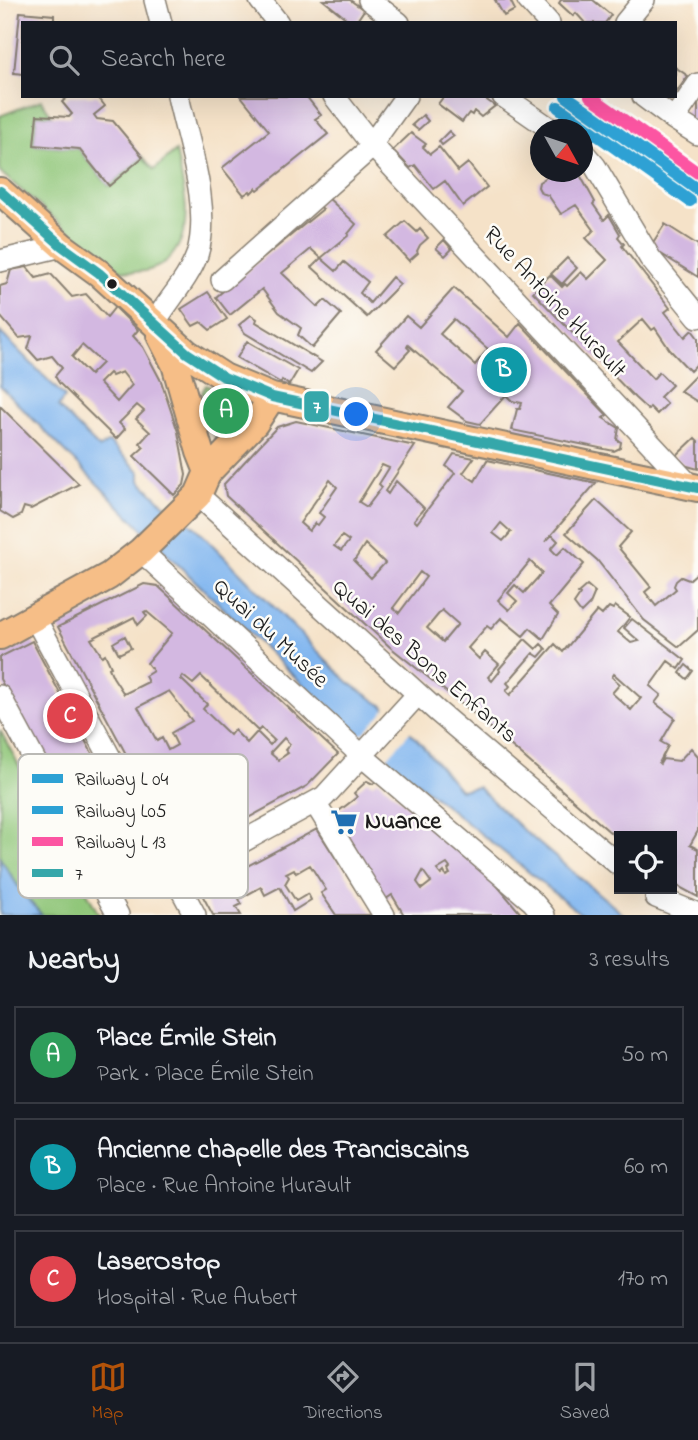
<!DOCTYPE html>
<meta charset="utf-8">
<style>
:root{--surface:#171b24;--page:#242831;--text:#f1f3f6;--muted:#9ea1a6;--line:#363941;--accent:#b45309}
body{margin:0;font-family:"Indie Flower",sans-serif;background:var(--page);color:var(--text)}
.controls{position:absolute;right:21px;bottom:21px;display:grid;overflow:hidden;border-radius:0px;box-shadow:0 7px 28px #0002}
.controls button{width:63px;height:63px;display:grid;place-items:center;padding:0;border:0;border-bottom:2px solid var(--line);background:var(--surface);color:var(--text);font:35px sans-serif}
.compass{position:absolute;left:530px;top:119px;width:63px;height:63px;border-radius:50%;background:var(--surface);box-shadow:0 7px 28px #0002;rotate:130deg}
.you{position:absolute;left:357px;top:415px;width:24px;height:24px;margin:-18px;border:5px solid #fff;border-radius:50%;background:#1a73e8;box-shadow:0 0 0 10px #1a73e833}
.badge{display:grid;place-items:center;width:46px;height:46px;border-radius:50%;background:var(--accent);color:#fff;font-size:23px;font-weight:700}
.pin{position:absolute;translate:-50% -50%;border:4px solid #fff;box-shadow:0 2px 7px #0006}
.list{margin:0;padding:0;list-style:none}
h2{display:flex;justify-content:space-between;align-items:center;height:91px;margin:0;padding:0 28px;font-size:30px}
h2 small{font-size:23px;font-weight:400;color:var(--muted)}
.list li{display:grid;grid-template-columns:46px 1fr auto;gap:21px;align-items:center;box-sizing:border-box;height:98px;margin:0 14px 14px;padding:0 14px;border:2px solid var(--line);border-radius:0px}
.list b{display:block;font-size:26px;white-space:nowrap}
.list p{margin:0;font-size:23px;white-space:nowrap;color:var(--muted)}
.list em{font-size:23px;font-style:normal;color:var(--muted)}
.icon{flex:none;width:38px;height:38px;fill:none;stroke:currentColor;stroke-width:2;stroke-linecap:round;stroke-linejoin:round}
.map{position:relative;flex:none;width:698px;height:915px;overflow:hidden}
.search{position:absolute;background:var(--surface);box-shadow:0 7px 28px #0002;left:21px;right:21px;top:21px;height:77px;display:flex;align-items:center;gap:18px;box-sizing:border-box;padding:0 24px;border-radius:0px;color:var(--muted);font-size:26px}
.sheet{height:427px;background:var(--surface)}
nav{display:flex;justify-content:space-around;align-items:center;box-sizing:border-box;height:98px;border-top:2px solid var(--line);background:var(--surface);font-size:19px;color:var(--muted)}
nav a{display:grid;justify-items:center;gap:4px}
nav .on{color:var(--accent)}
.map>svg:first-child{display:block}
.green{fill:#90c679;stroke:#56714a;stroke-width:2}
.water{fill:#81b6ef;stroke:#4e6986;stroke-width:2}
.pier{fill:#f5e2c8}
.building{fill:#d3b8e1;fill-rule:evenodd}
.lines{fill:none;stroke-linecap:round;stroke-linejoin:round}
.minor-casing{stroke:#887f72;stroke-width:24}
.major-casing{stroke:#887f72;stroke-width:30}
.minor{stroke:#fff;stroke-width:21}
.major{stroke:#f6be87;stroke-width:26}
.bus-1-casing{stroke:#fdfcf7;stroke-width:16}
.bus-1{stroke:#36a7aa;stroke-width:10}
.rail-1-casing{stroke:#fdfcf7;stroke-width:18}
.rail-2-casing{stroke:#fdfcf7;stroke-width:18}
.rail-3-casing{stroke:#fdfcf7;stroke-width:18}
.rail-1{stroke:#2da1d4;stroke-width:12}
.rail-2{stroke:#2da1d4;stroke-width:12}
.rail-3{stroke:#fc55a2;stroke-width:12}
.bus-dot{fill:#1c1c1c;stroke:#fdfcf7;stroke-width:2.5}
.labels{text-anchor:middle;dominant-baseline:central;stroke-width:5;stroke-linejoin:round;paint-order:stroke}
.street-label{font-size:24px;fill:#1c1c1c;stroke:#fdfcf7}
.poi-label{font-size:24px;font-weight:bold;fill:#1c1c1c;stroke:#fdfcf7;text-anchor:start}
.key{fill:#fdfcf7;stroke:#bab9b5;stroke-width:2}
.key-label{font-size:19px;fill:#1c1c1c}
.line-badge{stroke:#fdfcf7;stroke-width:2.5}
.badge-label{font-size:19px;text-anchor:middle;font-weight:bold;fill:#fff}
</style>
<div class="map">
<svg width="698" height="915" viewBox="0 0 698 915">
<rect width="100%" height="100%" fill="#fdfcf7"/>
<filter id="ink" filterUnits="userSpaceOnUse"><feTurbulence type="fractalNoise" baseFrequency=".0143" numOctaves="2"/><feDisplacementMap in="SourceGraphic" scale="14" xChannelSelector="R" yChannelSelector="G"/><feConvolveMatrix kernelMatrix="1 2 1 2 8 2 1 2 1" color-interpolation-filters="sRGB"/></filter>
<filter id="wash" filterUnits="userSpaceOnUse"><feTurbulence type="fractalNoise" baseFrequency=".00686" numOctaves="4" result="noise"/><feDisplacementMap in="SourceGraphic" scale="28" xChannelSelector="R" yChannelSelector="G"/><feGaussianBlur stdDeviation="1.57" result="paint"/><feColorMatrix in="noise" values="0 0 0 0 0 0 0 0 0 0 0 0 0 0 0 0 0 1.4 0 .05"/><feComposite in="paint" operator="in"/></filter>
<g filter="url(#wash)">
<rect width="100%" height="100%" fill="#f5e2c8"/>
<path class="green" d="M41 100 52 116 37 115 34 145 79 149 109 186 143 157 154 170 176 151C179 167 183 183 185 199 191 247 163 284 113 268L0 172V116Z
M206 385 244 402 245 406 243 412 216 439 202 392Z
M0 730 99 915H42L23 894 0 858Z"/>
<path class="water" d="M0 332 65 397 58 407 99 448 109 442 140 472V481L164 504 196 528 348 682 383 706 415 737 460 790 478 787 522 829 624 915H582L389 760 321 702 170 557 0 386Z
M0 858 23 894 42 915H0Z"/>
<path class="pier" d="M388 706 412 730 388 757V760L358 734 364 733Z"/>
<g id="blocks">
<path class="building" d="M323 0H350L364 10 358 19 363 23H352Z
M495 0H510L515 10 504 16Z
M561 0H593L611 15 605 23H585L576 13 573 16 559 3Z
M20 12 54 15V23H23V74L14 73Z
M675 67 688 76 675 94Z
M698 93V125L684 114Z
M69 96H97L105 106 94 115 97 119 113 121 143 157 109 186 79 149 34 145 37 115 69 117 72 114 62 102Z
M241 96H306L321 115 315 119 328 134 258 190 256 188 251 193 250 191 244 195 222 168 269 131Z
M444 96H474L478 99 481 96 495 106 481 117 474 111 472 115 469 113 462 122 438 104Z
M423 115 428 121 418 130 412 125Z
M449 131 454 136 442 145 439 141Z
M411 133 426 144 423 147 430 154 439 147 458 171 468 163 487 187 463 206 445 181 434 189 415 165 410 168 393 150Z
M555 172H576L580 175 595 202 593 204 604 220 609 215 620 234 618 237 624 244 622 246 670 308 665 312 685 337 692 330 698 338V363L690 371 670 350 655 328 652 330 643 319 618 342 653 379 659 372 672 385 660 397 667 404 657 414 650 407 648 410 635 398 533 292 550 275 562 287 565 284 567 286 581 272 588 279 607 260 586 238 594 230 576 205 561 214 548 195 541 193 538 187 539 182Z
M326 196 356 224 348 234 349 235 321 258 311 249 282 273 318 307 325 300 341 314 312 348 298 335 301 328 279 312 262 289 230 315 216 297 323 209 317 204Z
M405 221 417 232 420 229 428 238 420 245 417 251 418 253 409 261 387 237Z
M665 224 698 245V277L650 247Z
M444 240 452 249 445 256 436 248Z
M321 258 336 271 344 262 368 282 360 293 370 303 392 277 400 284 367 317 312 267Z
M567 258 577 268 562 284 551 274Z
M27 267 36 278 51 274 72 297 86 294 107 317 115 307 138 330 133 336 143 347 161 381 178 432 186 475 184 485 174 495 134 456 144 447 140 443 150 432 136 419 144 411 137 405 119 423 125 429 116 439 59 383 55 376 62 368 52 356 38 360 28 349 32 336 19 338 0 316V286L7 284 11 270ZM82 345 102 363 90 375 72 357ZM122 372 132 385 117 402 99 383 109 373 112 376Z
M454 288 509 337 520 323 607 415 603 418 619 428 617 440 621 442 620 448 614 451 512 430 517 409H520L522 403 512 401 506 395 480 424 467 421 448 407 462 391 408 345 407 347 410 350 395 366 376 350 406 316 419 327ZM454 319 488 349 475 365 440 334Z
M208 292 227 319 210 330 201 322 193 326 181 309Z
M251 315 257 319 256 322 322 362 311 373 245 333 239 325Z
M247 341 298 370 289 385 282 380 281 383 237 358Z
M698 373V402L680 391Z
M0 406 79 484 31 509 24 507 21 515 13 519 0 511Z
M296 421 415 446 385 491 388 494 396 481 424 508 414 520 417 523 455 473 446 466 454 454 474 458 463 473 475 481 487 460 596 483 545 542 552 535 558 541 551 549 557 555 565 547 584 564 549 606 558 615 543 639 530 628 523 636 501 618 491 629 487 626 468 648 479 659 485 652 499 664 488 677 492 681 500 671 499 669 525 639 536 649 541 644 546 649 539 657 533 653 507 683 510 686 506 691 510 695 555 644 563 652 597 611 602 615 609 607 613 609 615 606 630 617 618 632 631 643 639 641 624 628 632 619 685 660 679 669 668 661 650 686 661 695 655 703 675 718 661 742 668 746 659 763 660 764 663 759 679 761 691 748 698 756V831L690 845 698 849V897L672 883V836H619V840L478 717 390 647 226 496 224 484 258 447 277 427ZM382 465 389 468 379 484 382 487 367 507 359 502ZM330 480 337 487 319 513 324 517 318 525 315 523 309 531 300 523ZM501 523 511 532 503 541 493 533ZM342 536 349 541 341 551 334 546ZM365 544 385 563 371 578 354 561ZM530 561 542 573 524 593 515 585 508 593 517 601 509 610 498 600ZM420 572 426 577 399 613 393 608ZM442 610 458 624 443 642 427 628ZM614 674 641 698 631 710 612 693 620 684 612 677Z
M695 438 698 441V469L684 465 675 457Z
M596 500 631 532 618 547 651 587 645 592 656 606 676 589 674 586 676 581 681 577 689 580 698 572V630L679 647 644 620 597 560 566 533Z
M144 584 158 586 338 754 307 786 180 855 58 627ZM146 611 172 633 147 663 153 671 145 676 148 682 124 694 113 677 109 668 111 667 105 654 102 656 91 639 134 617 138 625 147 616 144 612ZM183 676 193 684 201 676 258 731 261 728 274 740 270 745 257 732 247 743 234 730 230 735 203 709 207 704 181 679ZM169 691 192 721 171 733 177 745 168 750 162 738 157 741 138 707ZM284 738 290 744 285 750 288 753 278 760 270 753ZM175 759 181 770 189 765 196 777 212 769 223 789 207 798 204 793 190 801 195 809 186 814 175 792 179 790 166 764Z
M587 585 595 592 590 604 581 613 574 604 580 595 578 593Z
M125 636 131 648 119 654 113 643Z
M32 641 139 841 99 862 0 679V657Z
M686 665 693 671 687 679 680 673Z
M378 780 489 876 522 915H404L392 895 386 899 335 814 357 797 354 793 367 781 373 784ZM447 864 450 868 448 870 450 874 446 876 444 872 441 875 437 870ZM423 871 431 882 422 889 417 882Z
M317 829 372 915H336L321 893 326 890 310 865 296 873 294 869 286 873 289 877 285 884 296 901 308 894 311 900 293 911 280 887 265 895 261 887 239 899 242 904 236 907 241 915H213L200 891Z"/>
</g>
</g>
<g filter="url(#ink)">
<use href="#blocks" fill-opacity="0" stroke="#887f72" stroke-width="2"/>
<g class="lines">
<defs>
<path id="minor" d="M155 0 161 23
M260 0 278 23
M369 0 399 23
M528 0 549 23
M625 23 644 0
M334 96 372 145 693 489
M503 96 552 130
M643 96 674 119 698 134
M674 119 698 84
M582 151 595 166 650 258 698 317
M0 261 62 246
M222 280 366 152 406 96
M154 324C167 301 188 280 197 255 212 208 188 143 178 96
M198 495 438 712 619 865
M141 551 362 756 532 901 544 915
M35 618 195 915
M0 696 118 915
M315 803 384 915
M176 878 324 797 418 694
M103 887 163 855
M656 897 698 914"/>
<path id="major" d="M0 191 62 246 99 273 187 353 224 377 272 397 698 488
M160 335 175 364 200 452 208 472
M0 636 109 576 141 551 198 495 208 472 255 423 272 397"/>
</defs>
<use href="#minor" class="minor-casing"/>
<use href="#major" class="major-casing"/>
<use href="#minor" class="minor"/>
<use href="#major" class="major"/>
<defs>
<path id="bus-1" d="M0 191 62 246 99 273 187 353 224 377 272 397 698 488"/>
</defs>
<use href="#bus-1" class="bus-1-casing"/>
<use href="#bus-1" class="bus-1"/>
<defs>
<path id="rail-1" d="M566 96 698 190"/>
<path id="rail-2" d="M558 107 690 201"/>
<path id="rail-3" d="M590 96 698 173"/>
</defs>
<use href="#rail-1" class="rail-1-casing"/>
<use href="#rail-2" class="rail-2-casing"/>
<use href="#rail-3" class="rail-3-casing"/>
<use href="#rail-1" class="rail-1"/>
<use href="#rail-2" class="rail-2"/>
<use href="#rail-3" class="rail-3"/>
</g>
</g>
<defs>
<symbol id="supermarket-bare" viewBox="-9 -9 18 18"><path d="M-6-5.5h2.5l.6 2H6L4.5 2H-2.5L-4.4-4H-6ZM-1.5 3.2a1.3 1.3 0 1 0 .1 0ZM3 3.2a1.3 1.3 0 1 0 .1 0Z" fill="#1f6fb2" stroke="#fdfcf7" stroke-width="2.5" paint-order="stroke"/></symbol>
</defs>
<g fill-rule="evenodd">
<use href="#supermarket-bare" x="325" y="803" width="38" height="38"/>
</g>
<circle class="bus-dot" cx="112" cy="284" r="6"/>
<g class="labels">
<g class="street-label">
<text transform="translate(554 303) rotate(47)">Rue Antoine Hurault</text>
<text transform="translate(270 634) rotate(43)">Quai du Musée</text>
<text transform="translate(424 662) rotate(41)">Quai des Bons Enfants</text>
</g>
<g class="poi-label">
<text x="365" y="822">Nuance</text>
</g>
</g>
<rect x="18" y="754" width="230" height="144" rx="10" class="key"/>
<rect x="32" y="774" width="31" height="9" fill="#2da1d4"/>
<rect x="32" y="806" width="31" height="8" fill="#2da1d4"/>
<rect x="32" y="837" width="31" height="9" fill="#fc55a2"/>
<rect x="32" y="869" width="31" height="8" fill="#36a7aa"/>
<g class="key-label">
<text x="75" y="785">Railway L 04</text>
<text x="75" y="817">Railway L05</text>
<text x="75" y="848">Railway L 13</text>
<text x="75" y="880">7</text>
</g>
<rect class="line-badge" x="303" y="390" width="27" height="33" rx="7" fill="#36a7aa"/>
<g class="badge-label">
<text x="317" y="413">7</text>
</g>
</svg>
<div class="controls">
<button><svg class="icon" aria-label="locate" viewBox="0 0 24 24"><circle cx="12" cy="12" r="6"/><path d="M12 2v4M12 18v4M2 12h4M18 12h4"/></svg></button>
</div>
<svg class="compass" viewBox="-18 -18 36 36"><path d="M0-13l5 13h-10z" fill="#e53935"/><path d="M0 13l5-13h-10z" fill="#9ea1a6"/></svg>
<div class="you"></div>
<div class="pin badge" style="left:226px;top:411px;background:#2e9e5b">A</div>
<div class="pin badge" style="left:504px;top:370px;background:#0f9aa8">B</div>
<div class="pin badge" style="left:70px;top:716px;background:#e0444e">C</div>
<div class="search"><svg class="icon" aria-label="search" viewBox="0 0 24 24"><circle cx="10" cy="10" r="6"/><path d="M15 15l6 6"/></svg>Search here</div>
</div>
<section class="sheet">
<h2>Nearby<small>3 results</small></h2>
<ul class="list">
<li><span class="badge" style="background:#2e9e5b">A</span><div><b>Place Émile Stein</b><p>Park · Place Émile Stein</p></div><em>50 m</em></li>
<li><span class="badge" style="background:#0f9aa8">B</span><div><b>Ancienne chapelle des Franciscains</b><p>Place · Rue Antoine Hurault</p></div><em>60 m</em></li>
<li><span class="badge" style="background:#e0444e">C</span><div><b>LaserOstop</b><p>Hospital · Rue Aubert</p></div><em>170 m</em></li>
</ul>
</section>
<nav>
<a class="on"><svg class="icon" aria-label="map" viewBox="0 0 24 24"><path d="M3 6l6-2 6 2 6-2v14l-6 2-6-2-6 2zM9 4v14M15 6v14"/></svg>Map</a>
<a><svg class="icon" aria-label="directions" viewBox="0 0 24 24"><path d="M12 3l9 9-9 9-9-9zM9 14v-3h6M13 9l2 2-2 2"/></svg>Directions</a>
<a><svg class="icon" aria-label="saved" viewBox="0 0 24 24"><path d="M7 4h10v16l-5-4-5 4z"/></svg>Saved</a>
</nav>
